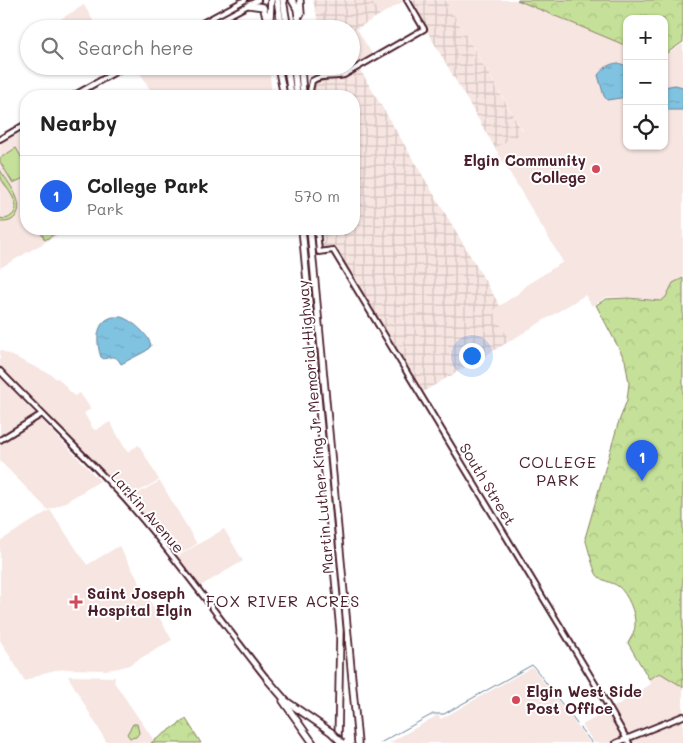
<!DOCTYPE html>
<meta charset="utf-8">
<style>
:root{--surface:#fff;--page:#f2f2f2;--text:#222;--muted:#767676;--line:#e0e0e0;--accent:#2563eb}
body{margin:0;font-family:Mali,sans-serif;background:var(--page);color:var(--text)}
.controls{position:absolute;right:15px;top:15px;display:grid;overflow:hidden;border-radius:10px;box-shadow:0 1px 4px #0004}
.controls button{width:45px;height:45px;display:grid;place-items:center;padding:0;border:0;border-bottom:1px solid var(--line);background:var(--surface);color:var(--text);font:25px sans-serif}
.you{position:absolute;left:471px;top:355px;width:18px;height:18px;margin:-12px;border:4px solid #fff;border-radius:50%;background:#1a73e8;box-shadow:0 0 0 8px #1a73e833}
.badge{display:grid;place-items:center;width:32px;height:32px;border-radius:50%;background:var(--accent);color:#fff;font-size:16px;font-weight:700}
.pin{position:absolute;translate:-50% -41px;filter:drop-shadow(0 1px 2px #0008)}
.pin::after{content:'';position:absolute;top:26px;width:18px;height:15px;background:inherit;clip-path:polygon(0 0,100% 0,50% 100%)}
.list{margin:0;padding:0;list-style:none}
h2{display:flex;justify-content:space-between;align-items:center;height:65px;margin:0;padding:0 20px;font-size:21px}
h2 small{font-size:16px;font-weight:400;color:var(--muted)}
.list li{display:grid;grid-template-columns:32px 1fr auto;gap:15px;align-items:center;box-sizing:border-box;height:80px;padding:0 20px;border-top:1px solid var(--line)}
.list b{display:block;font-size:19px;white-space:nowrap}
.list p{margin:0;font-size:16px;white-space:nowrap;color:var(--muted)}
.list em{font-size:16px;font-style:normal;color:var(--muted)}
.icon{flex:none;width:28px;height:28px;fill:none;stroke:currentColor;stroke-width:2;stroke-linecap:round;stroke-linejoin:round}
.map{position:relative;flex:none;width:683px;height:743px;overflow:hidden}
.search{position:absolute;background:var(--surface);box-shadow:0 1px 4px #0004;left:20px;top:20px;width:340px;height:55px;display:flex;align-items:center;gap:12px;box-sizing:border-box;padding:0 18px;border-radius:28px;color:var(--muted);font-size:19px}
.panel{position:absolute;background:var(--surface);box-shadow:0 1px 4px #0004;left:20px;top:90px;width:340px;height:145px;border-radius:20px}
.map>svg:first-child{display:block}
.built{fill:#f6e5e1}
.industrial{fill:url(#industrial-grid)}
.park{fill:url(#park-crowns);stroke:#888062}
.pitch{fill:#c5e199;stroke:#888062}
.water{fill:url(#water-ripples);stroke:#6a8198}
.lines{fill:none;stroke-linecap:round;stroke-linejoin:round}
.stream{stroke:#6a8198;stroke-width:1}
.secondary-casing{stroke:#4a1f2b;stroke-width:8}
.primary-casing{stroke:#4a1f2b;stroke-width:8}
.highway-casing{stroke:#4a1f2b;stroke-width:9}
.secondary{stroke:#fff;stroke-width:4}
.primary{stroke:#fff;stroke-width:4.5}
.highway{stroke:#fff;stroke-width:5.5}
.highway-bridge-casing{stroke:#4a1f2b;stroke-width:9;stroke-linecap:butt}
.highway-bridge{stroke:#fff;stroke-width:5.5}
.poi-dot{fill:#d1495b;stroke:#fff;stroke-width:2}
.labels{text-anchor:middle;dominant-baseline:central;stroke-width:4;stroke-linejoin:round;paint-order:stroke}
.poi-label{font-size:15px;font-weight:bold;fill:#4a1f2b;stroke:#fff;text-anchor:start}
.street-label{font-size:15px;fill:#4a1f2b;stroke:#fff}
.neighbourhood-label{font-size:16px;letter-spacing:1px;fill:#4a1f2b;stroke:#fff}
</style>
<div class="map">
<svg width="683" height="743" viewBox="0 0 683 743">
<defs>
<pattern id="industrial-grid" width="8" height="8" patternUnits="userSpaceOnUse" patternTransform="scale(1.25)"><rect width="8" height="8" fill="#f6e5e1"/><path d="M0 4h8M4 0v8" fill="none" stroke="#d4c4c1"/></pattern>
<pattern id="park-crowns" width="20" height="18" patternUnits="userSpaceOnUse" patternTransform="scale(1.25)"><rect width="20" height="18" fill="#c5e199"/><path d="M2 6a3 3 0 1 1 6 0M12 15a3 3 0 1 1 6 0" fill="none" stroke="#abc184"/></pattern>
<pattern id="water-ripples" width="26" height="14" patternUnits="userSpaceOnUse" patternTransform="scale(1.25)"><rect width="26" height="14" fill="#80c3e1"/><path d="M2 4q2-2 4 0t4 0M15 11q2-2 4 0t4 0" fill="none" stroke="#70a7c1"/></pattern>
</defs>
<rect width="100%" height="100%" fill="#fff"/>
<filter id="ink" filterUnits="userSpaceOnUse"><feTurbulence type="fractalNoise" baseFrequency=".02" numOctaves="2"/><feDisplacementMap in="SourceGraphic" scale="10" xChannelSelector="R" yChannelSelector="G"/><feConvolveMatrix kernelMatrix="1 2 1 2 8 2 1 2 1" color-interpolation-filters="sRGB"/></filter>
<g filter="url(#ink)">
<path class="built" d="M371 0H406L380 15Z
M445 0H519L627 44V146H664V56L683 44V277L673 283 666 297 661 300 627 297H606L592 306 585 295 510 341 492 311 519 293 528 284 563 262 495 148 523 131Z
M84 5 98 29H44Z
M234 13 243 29H204Z
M357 29 374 57 347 73 330 76H318L320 66H351V32Z
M136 66H266L270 76 272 96H154Z
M26 129V229H68L0 268V144Z
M0 350 52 375 56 379 58 378 74 396 80 393 91 409 84 413 93 429 96 430 110 422 127 452 139 445 159 480 125 499 0 370Z
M0 377 100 481 62 504 48 510 0 461Z
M160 481 197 544 175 557 126 500Z
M50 510 87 565 119 546 172 640 129 665 119 668 107 670 67 669 55 670 43 673 25 681 0 640V541Z
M224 529 243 561 197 588 175 558Z
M532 667 590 743H389L438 715 441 719Z
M660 673 683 687V715L627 738 611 709 651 684 649 679Z
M68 676 115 677 114 682 153 739 155 740 151 743H107Z
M610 710 626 738 614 743H594L582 725Z
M683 718V743H630L629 740Z"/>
<path class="industrial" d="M313 0H371L380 15 351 32V29H320Z
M409 0H445L523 132 495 148Z
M359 68 500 306 493 311 510 341 421 393 334 249 320 250 318 229H354V96H310L312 81 319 77 332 78Z"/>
<path class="park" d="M517 0H683V42L664 55V19H627V46Z
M683 278V687L660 673 649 679 628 643C631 638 635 631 635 625 636 613 627 593 618 586 612 582 601 581 597 575 594 572 587 544 585 538L618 424 627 400 629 383 625 360 596 305 606 299 628 298 661 301 666 297 673 283Z
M186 719 201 743H151L155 740Z
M133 724H137L139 733 136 737 130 738 127 734Z"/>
<path class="pitch" d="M16 148 26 165V177L13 183 0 162V158Z
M0 170C7 181 27 204 15 217 11 222 6 222 0 222V218C4 219 8 219 11 216 25 206 5 188 1 178 0 175 0 173 0 170Z
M39 229H62L45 240Z"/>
<path class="water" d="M618 63 627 66V97L607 100 604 96 598 75C604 68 608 64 618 63Z
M675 85 683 87V110H664V87Z
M113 317C116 317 118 317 121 317 132 320 150 336 151 346L146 351 121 364C116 355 113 356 104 359L101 357C96 343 95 321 113 317Z"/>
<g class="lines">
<path class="stream" d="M580 728 592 743
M380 743 433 714H444L532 665 534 667 577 724"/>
<defs>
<path id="secondary" d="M191 29 245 0
M203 29 258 0
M73 96 126 66
M309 96 312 81C322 74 332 78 344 75L424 29 407 0
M0 139 26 124
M317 229 319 252 333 250 597 687 629 743
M0 371C41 414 85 455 125 499 176 556 219 619 267 679
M0 440 42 414"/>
<path id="primary" d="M616 743 683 716"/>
<path id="highway" d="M277 0 282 29
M283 0 288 29
M292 0 297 9 300 29
M300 0 301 14
M249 5 263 7 270 29
M270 18 271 0
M278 66 284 96
M287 66 291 96
M294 66 297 96
M301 66 303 96
M302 229 340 630 338 742
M310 229 358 743
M267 679 286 701 331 732
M283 701 313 743"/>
</defs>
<use href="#secondary" class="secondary-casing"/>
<use href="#primary" class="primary-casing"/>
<use href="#highway" class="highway-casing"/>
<use href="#secondary" class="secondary"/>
<use href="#primary" class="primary"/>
<use href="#highway" class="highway"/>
<defs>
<path id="highway-bridge" d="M331 732 342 743"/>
</defs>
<use href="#highway-bridge" class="highway-bridge-casing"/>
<use href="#highway-bridge" class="highway-bridge"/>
</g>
</g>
<g class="poi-dot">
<circle cx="596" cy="169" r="5"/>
<path d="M73.5 594.5h5v5h5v5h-5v5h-5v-5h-5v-5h5z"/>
<circle cx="516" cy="700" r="5"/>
</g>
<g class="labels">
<g class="poi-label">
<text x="586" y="160" text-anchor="end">Elgin Community<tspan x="586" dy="17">College</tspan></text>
<text x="87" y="593">Saint Joseph<tspan x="87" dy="17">Hospital Elgin</tspan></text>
<text x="526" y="691">Elgin West Side<tspan x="526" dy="17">Post Office</tspan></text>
</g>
<g class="street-label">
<text transform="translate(315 427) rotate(-95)">Martin Luther King Jr Memorial Highway</text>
<text transform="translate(488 484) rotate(59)">South Street</text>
<text transform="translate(148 512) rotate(49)">Larkin Avenue</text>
</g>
<g class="neighbourhood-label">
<text x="558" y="461">COLLEGE<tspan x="558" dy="18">PARK</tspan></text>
<text x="283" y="600">FOX RIVER ACRES</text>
</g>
</g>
</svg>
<div class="controls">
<button>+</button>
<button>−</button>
<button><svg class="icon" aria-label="locate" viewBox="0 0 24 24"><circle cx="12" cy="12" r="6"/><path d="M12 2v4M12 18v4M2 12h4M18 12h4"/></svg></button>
</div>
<div class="you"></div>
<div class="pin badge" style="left:642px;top:481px">1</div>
<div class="search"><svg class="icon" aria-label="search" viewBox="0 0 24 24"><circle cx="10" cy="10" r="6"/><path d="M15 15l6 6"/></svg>Search here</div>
<section class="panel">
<h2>Nearby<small></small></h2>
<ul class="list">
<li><span class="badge">1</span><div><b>College Park</b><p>Park</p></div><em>570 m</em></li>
</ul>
</section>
</div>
